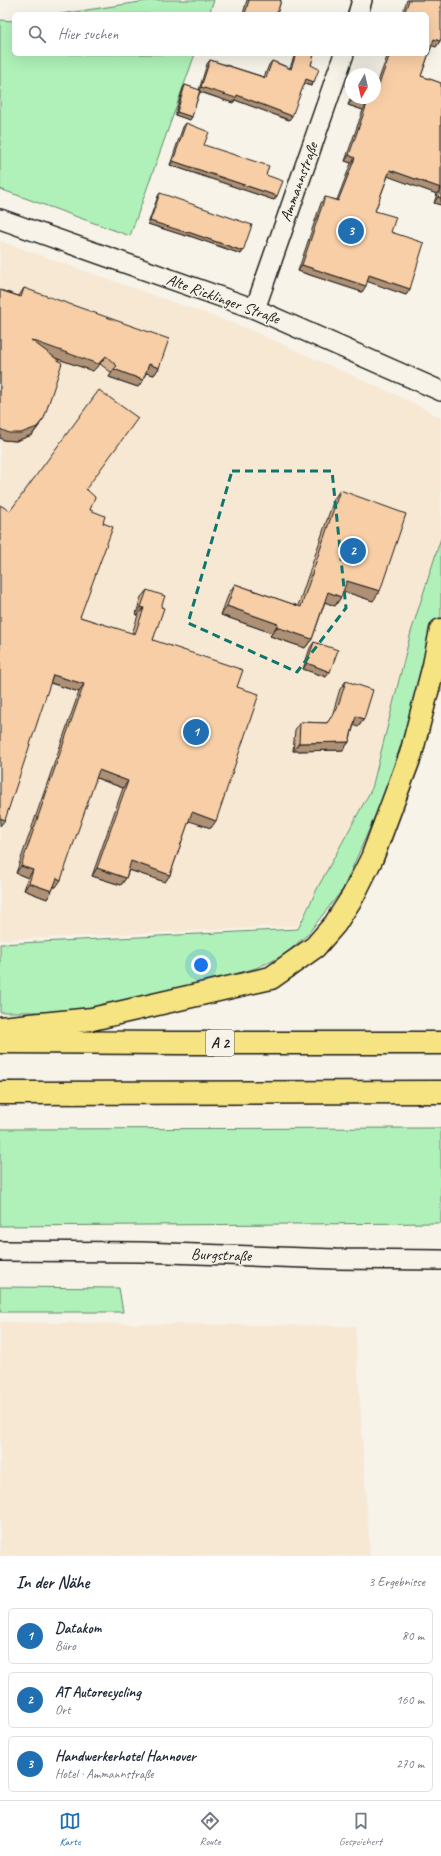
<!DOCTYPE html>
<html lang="de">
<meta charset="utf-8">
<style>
:root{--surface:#fff;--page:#f2f2f3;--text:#1f2937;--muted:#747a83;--line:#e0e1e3;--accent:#1f6fb2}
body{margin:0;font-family:Caveat,sans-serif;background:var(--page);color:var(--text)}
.compass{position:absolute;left:345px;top:68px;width:36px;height:36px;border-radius:50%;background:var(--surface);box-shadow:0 4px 16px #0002;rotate:188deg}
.you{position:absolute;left:201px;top:965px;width:14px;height:14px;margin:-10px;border:3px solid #fff;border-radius:50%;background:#1a73e8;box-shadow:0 0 0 6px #1a73e833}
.badge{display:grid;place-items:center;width:26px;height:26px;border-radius:50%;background:var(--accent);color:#fff;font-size:13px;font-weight:700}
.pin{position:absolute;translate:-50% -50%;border:2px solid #fff;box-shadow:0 1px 4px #0006}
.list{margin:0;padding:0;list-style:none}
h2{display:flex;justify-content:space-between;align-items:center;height:52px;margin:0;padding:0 16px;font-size:17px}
h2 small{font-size:13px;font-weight:400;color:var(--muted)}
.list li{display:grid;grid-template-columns:26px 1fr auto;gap:12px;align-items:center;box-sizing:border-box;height:56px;margin:0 8px 8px;padding:0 8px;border:1px solid var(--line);border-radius:6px}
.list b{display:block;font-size:15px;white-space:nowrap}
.list p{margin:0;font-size:13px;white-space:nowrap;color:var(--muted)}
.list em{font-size:13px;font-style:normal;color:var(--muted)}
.icon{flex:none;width:22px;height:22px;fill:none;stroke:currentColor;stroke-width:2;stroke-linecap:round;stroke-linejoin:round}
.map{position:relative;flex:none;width:441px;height:1556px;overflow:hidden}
.search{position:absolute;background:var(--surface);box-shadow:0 4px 16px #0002;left:12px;right:12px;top:12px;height:44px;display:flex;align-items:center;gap:10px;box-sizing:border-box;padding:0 14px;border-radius:6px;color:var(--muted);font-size:15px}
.sheet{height:244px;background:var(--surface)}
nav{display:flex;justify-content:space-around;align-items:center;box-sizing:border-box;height:56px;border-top:1px solid var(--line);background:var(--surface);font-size:11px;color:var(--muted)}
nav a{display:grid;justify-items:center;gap:2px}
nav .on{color:var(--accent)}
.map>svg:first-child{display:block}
.built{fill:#f7e8d4}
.green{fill:#aff1b9;stroke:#66866a}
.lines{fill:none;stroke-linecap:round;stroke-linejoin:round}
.minor-casing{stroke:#1c1c1c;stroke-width:22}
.highway-casing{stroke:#1c1c1c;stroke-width:25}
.minor{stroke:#f7f3e8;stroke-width:19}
.highway{stroke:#f6e381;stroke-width:22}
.wall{fill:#d4b18f;stroke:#1c1c1c}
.shaded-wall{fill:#ad9074;stroke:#1c1c1c}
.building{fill:#f7cea6;stroke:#1c1c1c}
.marked{fill:none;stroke:#0f766e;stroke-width:3;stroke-dasharray:8 5;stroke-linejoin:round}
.labels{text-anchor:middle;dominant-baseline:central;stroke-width:3;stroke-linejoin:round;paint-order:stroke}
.shield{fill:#f7f3e8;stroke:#5e5c59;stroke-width:1}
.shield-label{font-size:15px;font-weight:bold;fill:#1c1c1c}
.street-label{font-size:16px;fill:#1c1c1c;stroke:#f7f3e8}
</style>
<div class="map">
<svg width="441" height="1556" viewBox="0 0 441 1556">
<rect width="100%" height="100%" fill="#f7f3e8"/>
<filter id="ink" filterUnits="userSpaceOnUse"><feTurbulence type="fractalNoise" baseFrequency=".025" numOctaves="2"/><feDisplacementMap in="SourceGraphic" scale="8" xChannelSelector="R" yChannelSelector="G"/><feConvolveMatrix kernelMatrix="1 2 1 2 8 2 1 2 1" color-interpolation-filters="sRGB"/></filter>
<g filter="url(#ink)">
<path class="built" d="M0 241 241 326 414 403 441 418V538L411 632 371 787 297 926 0 940Z
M0 1322 355 1326 370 1556H0Z"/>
<path class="green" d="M154 0H214L209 14H60Z
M0 20 14 21V54H195L130 236 0 189Z
M441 538V691L415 703 382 800 343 889 307 935 283 956 256 968 226 977 160 994 84 1009 47 1012H0V944L298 929 318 887 372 788 411 632Z
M441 1128V1223L0 1226V1129Z
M0 1287 119 1288 123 1312H0Z"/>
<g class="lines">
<defs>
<path id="minor" d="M358 14 362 0
M0 219 255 309 441 391
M255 309 344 54
M0 1251 141 1252 335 1259 441 1260"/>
<path id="highway" d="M0 1028 92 1019 271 978 315 947 335 924 353 896 372 858 411 754 434 665 441 630
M0 1042 175 1043H441
M0 1093 441 1092"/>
</defs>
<use href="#minor" class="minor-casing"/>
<use href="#highway" class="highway-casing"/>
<use href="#minor" class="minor"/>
<use href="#highway" class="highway"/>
</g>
<path class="wall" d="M247 0H281L277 14H243Z
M407 0H441L440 41 436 47 432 45 421 76 441 83V205L434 203 437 194 388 176 375 211 391 232 410 289 406 295 367 281 362 292 298 271 321 203 325 197 337 200 351 163 345 161 363 110 348 105 351 97V98H375L376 87 388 54H427V14H402Z
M295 54H314L311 65 314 82 311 86 304 84 289 120 235 100 233 103 200 92 190 120 175 115 183 88 185 85 199 90 207 64 210 60 264 77 269 65 272 61 290 68Z
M186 123 204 145 274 200 170 165 183 127Z
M160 193 243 251 241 254 187 235 186 236 148 224 158 196Z
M24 288 159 368 154 375 146 373 143 380 138 387 109 377 112 373 100 364 93 371 56 358 39 426 32 435 16 441 4 440 0 438V290L19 296Z
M86 489 90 510 103 523 80 617 132 634 138 615 136 614 141 597 147 590 161 607 153 640 237 687 211 828 189 820 170 875 165 882 129 870 126 878 121 885 92 876 123 788 96 778 56 887H54L47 899 24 890 28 878 16 873 79 692 50 683 10 511Z
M340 490 373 601 343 591 341 597 335 606 325 602 312 639 305 648 270 636 272 633 221 615 229 593 235 584 298 606 334 499Z
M314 642 326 677 303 669 310 648Z
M346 681 364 719 358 727 354 725 349 742 343 750 293 751 295 730 300 722 327 723 332 716 340 689Z"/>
<path class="shaded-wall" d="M434 39 440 41 436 47 430 45Z
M306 79 314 82 311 86 303 83Z
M201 87 237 95 292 116 289 120 235 100 233 103 198 91Z
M352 100 367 104 363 110 348 105Z
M177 112 192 117 190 120 175 115Z
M349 155 355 158 351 163 345 161Z
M173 161 277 196 274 200 170 165Z
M390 170 441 188 437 194 387 176Z
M438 197 441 198V205L434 203Z
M150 221 188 232 243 251 241 254 187 235 186 236 148 224Z
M302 265 366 286 362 292 298 271Z
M369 275 410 289 406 295 366 281Z
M31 340 106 356 100 364 93 371 26 348Z
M149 364 159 368 154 375 143 372Z
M114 369 143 380 138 387 109 377Z
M44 418 32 435 16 441 4 440 0 438V429Z
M347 581 380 591 373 601 340 590Z
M328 592 341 597 335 606 322 601Z
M227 606 278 624 272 633 221 615Z
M141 607 144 608 138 615 136 614Z
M277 627 312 639 305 648 270 636Z
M307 663 330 672 326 677 303 669Z
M53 675 84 684 79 692 48 682Z
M356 716 364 719 358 727 351 724Z
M349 742 343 750 293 751 299 743Z
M99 770 128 781 123 788 94 777Z
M192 812 216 821 211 828 186 820Z
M0 818 5 820 0 826Z
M131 861 170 875 165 882 126 869Z
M21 866 33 870 28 878 16 873Z
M97 868 126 878 121 885 92 876Z
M57 878 61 880 56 887 52 886Z
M29 883 52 891 47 899 24 890Z"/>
<path class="building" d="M249 0H281L277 14H245Z
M409 0H441V38L440 41 434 39 421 76 441 83V188L390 170 375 211 396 217 391 232 424 243 410 289 369 275 366 286 302 265 325 197 338 201 355 158 349 155 367 104 352 100 353 98H375V86L378 87 390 54H427V14H404Z
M296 54H314L311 65 319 69 314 82 306 79 292 116 237 95 236 98 201 87 210 60 266 78 272 61 291 69Z
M185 85 200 90 192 117 177 112Z
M186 123 209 132 204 145 269 166 266 175 283 181 277 196 173 161Z
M441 188V198L438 197Z
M160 193 252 225 243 251 188 232V233L150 221Z
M24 288 169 339 159 368 149 364 143 380 114 369 117 366 106 356 98 364 31 340 62 363 44 418 37 427 21 433H9L0 429V290L21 297Z
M99 390 138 418 86 489 95 497 90 510 105 516 103 523 113 527 80 617 135 634 144 608 141 607 147 590 165 596 161 607 164 608 153 640 243 670 237 687 259 694 216 821 192 812 170 875 131 861 126 878 97 868 128 781 99 770 61 880 57 878 52 891 29 883 33 870 21 866 84 684 53 675 5 820 0 818V505L10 511Z
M340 490 406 514 380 591 347 581 341 597 328 592 312 639 277 627 278 624 227 606 235 584 301 607Z
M314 642 338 650 330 672 307 663Z
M346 681 373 690 364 719 356 716 349 742 299 743 300 722 327 723 337 709Z"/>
</g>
<path class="marked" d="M232 471H332L346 608 297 672 188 623Z"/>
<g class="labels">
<rect class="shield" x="206" y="1030" width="28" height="26" rx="3"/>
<g class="shield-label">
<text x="220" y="1043">A 2</text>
</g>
<g class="street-label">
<text transform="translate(299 182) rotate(-70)">Ammannstraße</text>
<text transform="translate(223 299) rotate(20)">Alte Ricklinger Straße</text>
<text transform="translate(221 1255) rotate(2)">Burgstraße</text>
</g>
</g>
</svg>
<svg class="compass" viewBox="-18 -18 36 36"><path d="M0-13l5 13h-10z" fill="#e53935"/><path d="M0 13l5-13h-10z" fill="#747a83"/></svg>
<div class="you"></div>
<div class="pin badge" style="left:196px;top:732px">1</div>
<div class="pin badge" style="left:353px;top:551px">2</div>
<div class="pin badge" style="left:351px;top:231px">3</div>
<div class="search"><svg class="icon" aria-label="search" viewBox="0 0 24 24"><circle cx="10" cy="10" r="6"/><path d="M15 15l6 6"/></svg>Hier suchen</div>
</div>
<section class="sheet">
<h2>In der Nähe<small>3 Ergebnisse</small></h2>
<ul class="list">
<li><span class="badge">1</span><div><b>Datakom</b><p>Büro</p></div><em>80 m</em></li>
<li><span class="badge">2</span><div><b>AT Autorecycling</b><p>Ort</p></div><em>160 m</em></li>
<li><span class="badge">3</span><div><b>Handwerkerhotel Hannover</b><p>Hotel · Ammannstraße</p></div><em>270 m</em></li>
</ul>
</section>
<nav>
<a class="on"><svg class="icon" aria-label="map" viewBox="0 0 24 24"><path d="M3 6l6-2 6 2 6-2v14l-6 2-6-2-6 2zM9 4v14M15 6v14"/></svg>Karte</a>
<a><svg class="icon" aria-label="directions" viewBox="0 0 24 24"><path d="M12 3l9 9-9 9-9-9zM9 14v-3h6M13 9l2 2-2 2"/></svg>Route</a>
<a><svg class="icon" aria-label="saved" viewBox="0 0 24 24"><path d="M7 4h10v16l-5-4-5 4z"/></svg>Gespeichert</a>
</nav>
